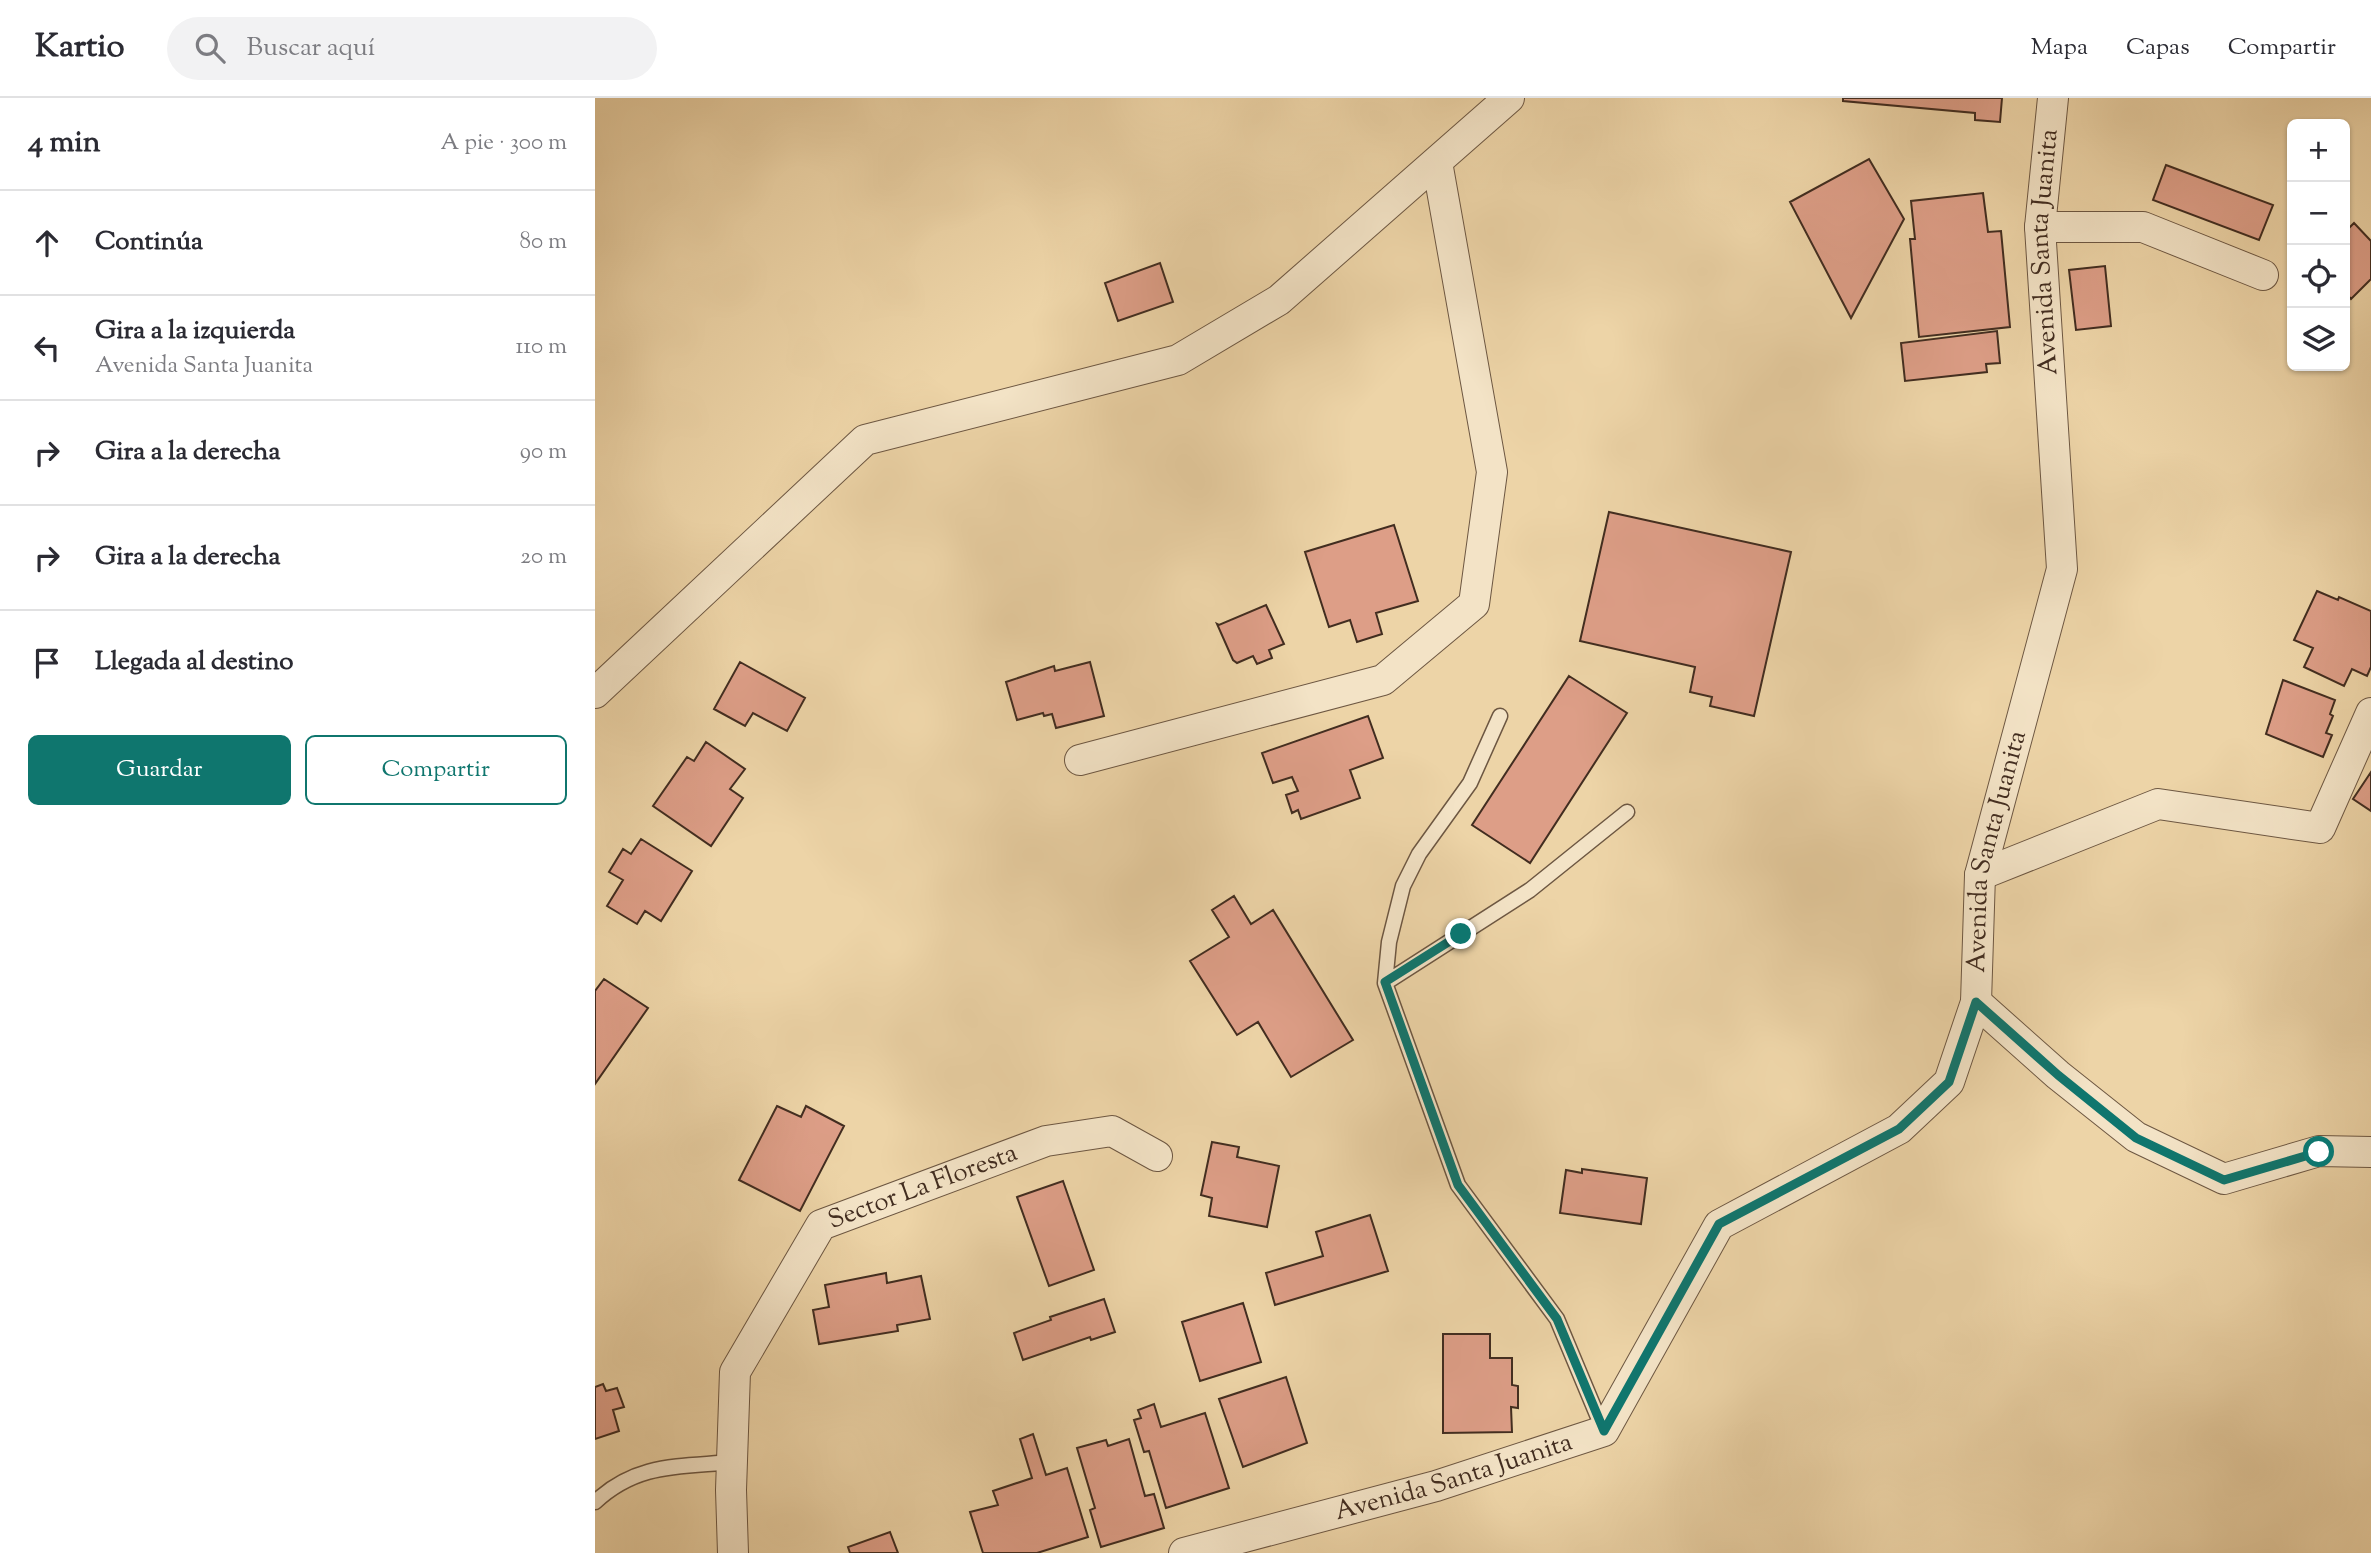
<!DOCTYPE html>
<html lang="es">
<meta charset="utf-8">
<style>
:root{--surface:#fff;--page:#f2f2f3;--text:#2b2b33;--muted:#7c7c81;--line:#e1e1e2;--accent:#0f766e}
body{margin:0;font-family:"Sorts Mill Goudy",serif;background:var(--page);color:var(--text)}
.controls{position:absolute;right:21px;top:21px;display:grid;overflow:hidden;border-radius:10px;box-shadow:0 2px 5px #0004}
.controls button{width:63px;height:63px;display:grid;place-items:center;padding:0;border:0;border-bottom:2px solid var(--line);background:var(--surface);color:var(--text);font:35px sans-serif}
.stop{position:absolute;width:21px;height:21px;margin:-16px;border:5px solid #0f766e;border-radius:50%;background:#fff}
.stop.end{background:#0f766e;border-color:#fff;box-shadow:0 2px 7px #0008}
.list{margin:0;padding:0;list-style:none}
h2{display:flex;justify-content:space-between;align-items:center;height:91px;margin:0;padding:0 28px;font-size:30px}
h2 small{font-size:23px;font-weight:400;color:var(--muted)}
.list li{display:grid;grid-template-columns:46px 1fr auto;gap:21px;align-items:center;box-sizing:border-box;height:105px;padding:0 28px;border-top:2px solid var(--line)}
.list b{display:block;font-size:26px;white-space:nowrap}
.list p{margin:0;font-size:23px;white-space:nowrap;color:var(--muted)}
.list em{font-size:23px;font-style:normal;color:var(--muted)}
.actions{display:flex;gap:14px;padding:21px 28px}
.actions a{flex:1;padding:16px 0;border:2px solid var(--accent);border-radius:10px;text-align:center;font-size:24px;color:var(--accent)}
.actions .main{background:var(--accent);color:#fff}
.icon{flex:none;width:38px;height:38px;fill:none;stroke:currentColor;stroke-width:2;stroke-linecap:round;stroke-linejoin:round}
.map{position:relative;flex:none;width:1776px;height:1455px;overflow:hidden}
header{display:flex;align-items:center;gap:42px;box-sizing:border-box;height:98px;padding:0 35px;background:var(--surface);border-bottom:2px solid var(--line)}
header strong{font-size:33px}
nav{display:flex;gap:38px;margin-inline-start:auto;font-size:24px}
.search{width:490px;height:63px;background:var(--page);display:flex;align-items:center;gap:18px;box-sizing:border-box;padding:0 24px;border-radius:38px;color:var(--muted);font-size:26px}
main{display:flex}
aside{flex:1;background:var(--surface)}
.map>svg:first-child{display:block}
.building{fill:#dd9e87;stroke:#422d20;stroke-width:2}
.lines{fill:none;stroke-linecap:round;stroke-linejoin:round}
.lane-casing{stroke:#6d5742;stroke-width:17}
.street-casing{stroke:#6d5742;stroke-width:32}
.lane{stroke:#f3e3c6;stroke-width:14}
.street{stroke:#f3e3c6;stroke-width:30}
.route{stroke:#0f766e;stroke-width:9}
.labels{text-anchor:middle;dominant-baseline:central;stroke-width:7;stroke-linejoin:round;paint-order:stroke}
.street-label{font-size:26px;fill:#422d20;stroke:#f3e3c6}
</style>
<header>
<strong>Kartio</strong>
<div class="search"><svg class="icon" aria-label="search" viewBox="0 0 24 24"><circle cx="10" cy="10" r="6"/><path d="M15 15l6 6"/></svg>Buscar aquí</div>
<nav><a>Mapa</a><a>Capas</a><a>Compartir</a></nav>
</header>
<main>
<aside>
<h2>4 min<small>A pie · 300 m</small></h2>
<ul class="list">
<li><svg class="icon" aria-label="ahead" viewBox="0 0 24 24"><path d="M12 20V5M6 11l6-6 6 6"/></svg><div><b>Continúa</b></div><em>80 m</em></li>
<li><svg class="icon" aria-label="left" viewBox="0 0 24 24"><path d="M17 20v-9H6M10 6l-5 5 5 5"/></svg><div><b>Gira a la izquierda</b><p>Avenida Santa Juanita</p></div><em>110 m</em></li>
<li><svg class="icon" aria-label="right" viewBox="0 0 24 24"><path d="M7 20v-9h11M14 6l5 5-5 5"/></svg><div><b>Gira a la derecha</b></div><em>90 m</em></li>
<li><svg class="icon" aria-label="right" viewBox="0 0 24 24"><path d="M7 20v-9h11M14 6l5 5-5 5"/></svg><div><b>Gira a la derecha</b></div><em>20 m</em></li>
<li><svg class="icon" aria-label="arrive" viewBox="0 0 24 24"><path d="M6 21V4h12l-3 4 3 4H6"/></svg><div><b>Llegada al destino</b></div></li>
</ul>
<div class="actions"><a class="main">Guardar</a><a>Compartir</a></div>
</aside>
<div class="map">
<svg width="1776" height="1455" viewBox="0 0 1776 1455">
<rect width="100%" height="100%" fill="#edd4a7"/>
<filter id="stains"><feTurbulence type="fractalNoise" baseFrequency=".00286" numOctaves="4"/><feColorMatrix values="0 0 0 0 .2 0 0 0 0 .09 0 0 0 0 .02 0 0 0 .5 -.17"/></filter>
<radialGradient id="worn" r=".72"><stop offset=".6" stop-color="#630" stop-opacity="0"/><stop offset="1" stop-color="#630" stop-opacity=".3"/></radialGradient>
<path class="building" d="M1248 0H1407L1405 24 1380 22V15L1248 3Z
M1274 61 1309 121 1256 220 1195 104Z
M1571 67 1678 107 1664 142 1558 102Z
M1388 95 1393 134 1406 133 1415 229 1324 239 1315 141H1320L1316 103Z
M1759 125 1776 143V181L1756 201 1750 194V134Z
M565 165 578 204 523 223 510 185Z
M1510 168 1516 228 1481 232 1474 172Z
M1402 233 1405 265 1391 266 1392 274 1310 283 1306 245Z
M1014 414 1196 454 1159 618 1115 608 1117 599 1095 594 1100 569 985 543Z
M799 427 823 503 781 515 787 536 762 544 755 522 734 529 710 454Z
M1722 493 1743 502 1744 499 1776 513V569L1772 578 1757 571 1749 588 1709 569 1718 550 1699 542Z
M671 507 689 546 674 552 677 560 662 566 658 558 642 565 638 562 622 526 624 527Z
M145 564 210 600 192 633 158 615 150 628 119 611Z
M495 564 509 618 461 630 457 616 449 618 448 615 422 622 411 584 459 568 460 573Z
M974 578 1032 615 935 765 877 727Z
M1688 582 1740 602 1735 616 1738 618 1731 635 1737 637 1728 659 1671 636Z
M773 618 788 660 755 672 765 700 706 721 703 712 697 715 691 697 703 693 697 679 678 685 667 655Z
M111 644 150 671 135 691 148 700 116 748 58 708 92 659 99 663Z
M1776 674V713L1758 701Z
M46 741 97 773 66 823 50 813 42 826 12 808 28 782 14 774 28 751 36 756Z
M639 798 656 826 678 812 758 942 696 979 663 924 642 937 595 863 634 839 617 812Z
M9 881 53 910 0 986V893Z
M182 1008 206 1019 211 1008 249 1028 205 1113 144 1082Z
M617 1044 644 1049 642 1059 684 1068 672 1129 614 1118 617 1100 606 1097Z
M987 1071 1052 1080 1046 1126 965 1115 971 1072 987 1075Z
M468 1083 499 1172 454 1188 422 1099Z
M775 1117 793 1173 680 1207 671 1175 728 1158 721 1134Z
M291 1175 292 1185 326 1178 335 1221 302 1227 303 1233 224 1246 218 1212 234 1209 230 1187Z
M509 1201 520 1234 496 1242 495 1239 428 1262 419 1235 456 1222 455 1219Z
M648 1205 666 1264 605 1283 587 1224Z
M848 1236H895V1260H917V1287L923 1288V1310L916 1309 917 1334 848 1335Z
M691 1279 712 1345 648 1369 624 1301Z
M8 1286 11 1293 22 1290 29 1309 18 1312 24 1333 0 1341V1289Z
M559 1306 566 1329 610 1315 634 1390 571 1410 554 1353 549 1354 539 1322 546 1320 543 1312Z
M438 1336 451 1377 472 1370 493 1439 442 1455H388L375 1414 403 1407 398 1393 437 1380 425 1341Z
M534 1341 550 1398 559 1396 569 1430 506 1449 495 1412 500 1410 482 1350 511 1342 513 1348Z
M295 1434 303 1455H255L253 1449Z"/>
<g class="lines">
<defs>
<path id="lane" d="M905 618 875 685 824 756 808 788 794 844 790 885 863 1087 962 1221 1008 1331
M790 885 935 792 1032 714
M0 1404C42 1365 83 1369 137 1364"/>
<g id="street">
<path d="M1445 129H1548L1668 177"/>
<path d="M0 595 270 342 583 262 684 202 914 0"/>
<path d="M485 662 788 582 879 506 897 374 842 64"/>
<path d="M1385 777 1563 706 1725 730 1776 615"/>
<path d="M1381 904 1463 977 1541 1039 1629 1081 1724 1053 1776 1054"/>
<path id="s1" d="M138 1455 136 1392 140 1274 226 1127 451 1043 517 1033 562 1058"/>
<path id="s2" d="M589 1455 841 1388 1009 1333 1124 1127 1304 1031 1354 984 1381 904 1385 777 1467 471 1445 129 1458 0"/>
</g>
</defs>
<use href="#lane" class="lane-casing"/>
<use href="#street" class="street-casing"/>
<use href="#lane" class="lane"/>
<use href="#street" class="street"/>
</g>
<g class="lines">
<path class="route" d="M866 836 790 884 863 1087 962 1221 1009 1333 1124 1126 1304 1031 1354 984 1381 904 1463 977 1541 1040 1629 1082 1724 1054"/>
</g>
<g class="labels">
<g class="street-label">
<text stroke="none"><textPath href="#s2" startOffset="1792">Avenida Santa Juanita</textPath></text>
<text stroke="none"><textPath href="#s2" startOffset="1183">Avenida Santa Juanita</textPath></text>
<text stroke="none"><textPath href="#s1" startOffset="460">Sector La Floresta</textPath></text>
<text stroke="none"><textPath href="#s2" startOffset="280">Avenida Santa Juanita</textPath></text>
</g>
</g>
<rect width="100%" height="100%" filter="url(#stains)"/>
<rect width="100%" height="100%" fill="url(#worn)"/>
</svg>
<div class="controls">
<button>+</button>
<button>−</button>
<button><svg class="icon" aria-label="locate" viewBox="0 0 24 24"><circle cx="12" cy="12" r="6"/><path d="M12 2v4M12 18v4M2 12h4M18 12h4"/></svg></button>
<button><svg class="icon" aria-label="layers" viewBox="0 0 24 24"><path d="M12 4l9 5-9 5-9-5zM3 14l9 5 9-5"/></svg></button>
</div>
<div class="stop" style="left:1724px;top:1054px"></div>
<div class="stop end" style="left:866px;top:836px"></div>
</div>
</main>
